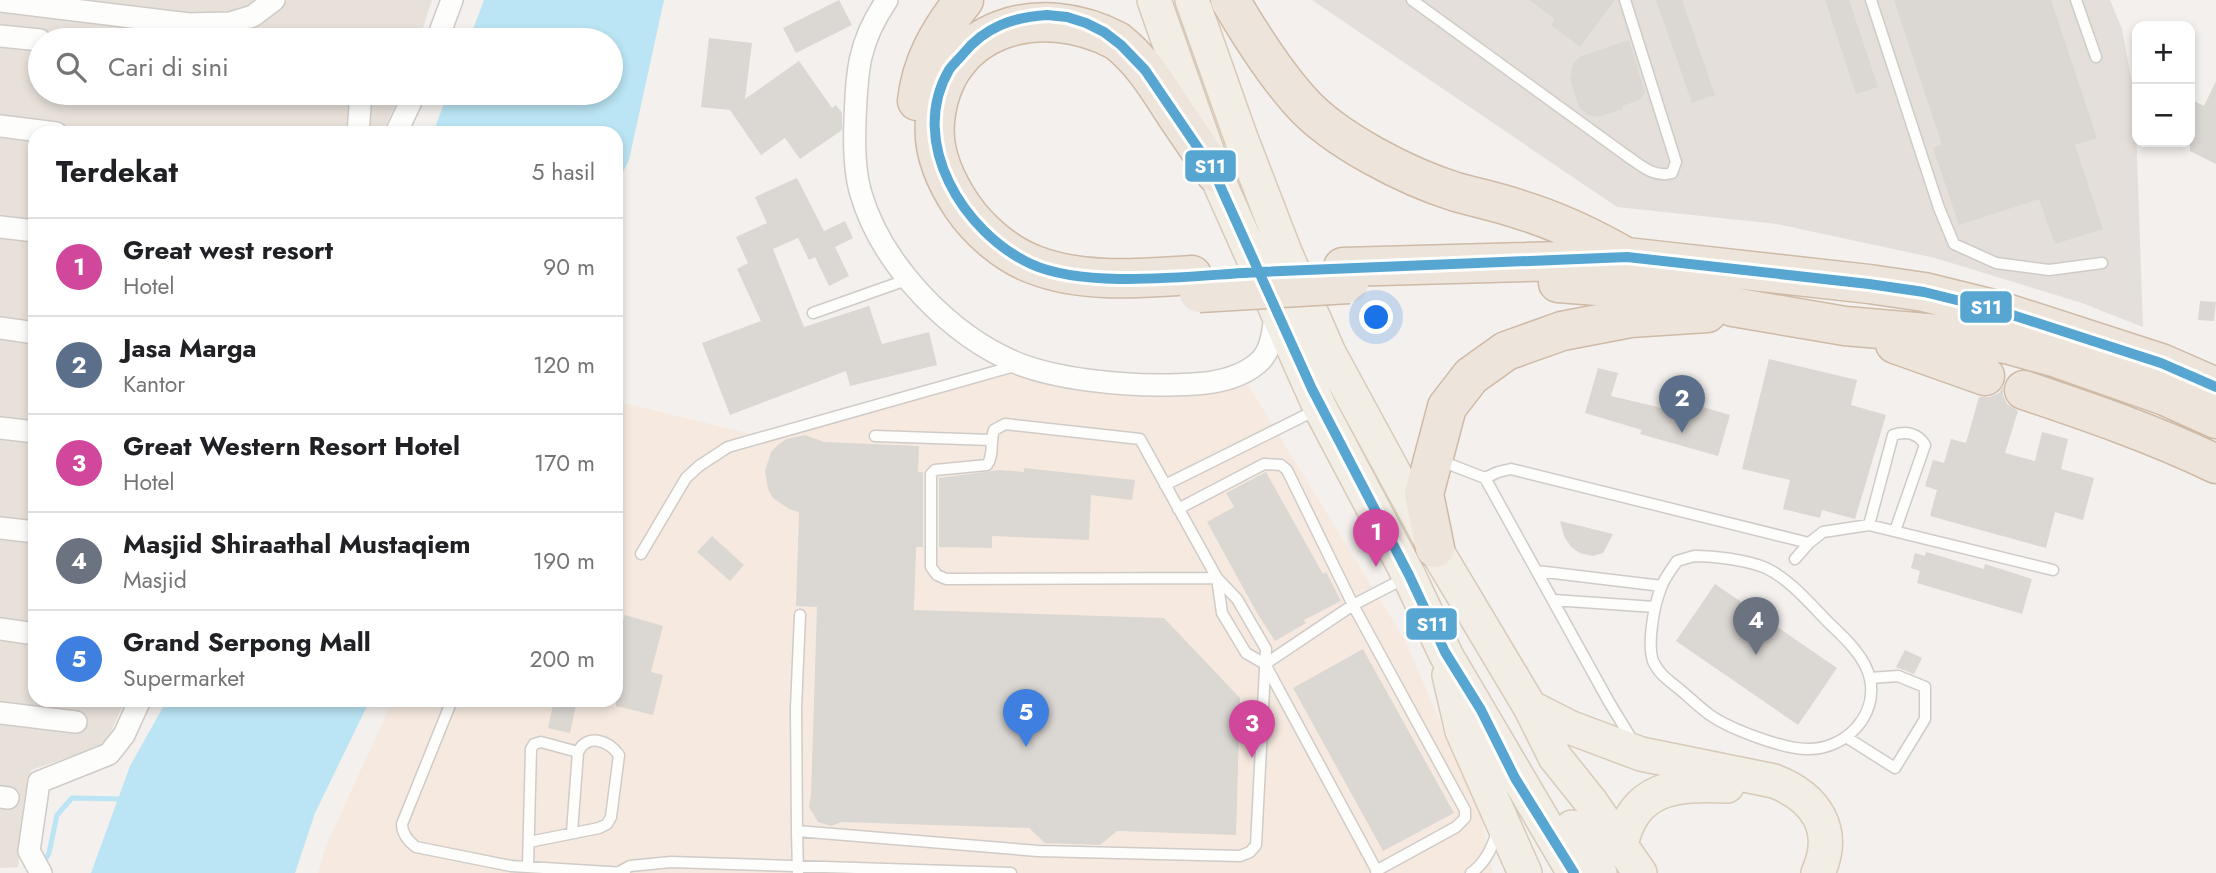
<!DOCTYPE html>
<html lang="id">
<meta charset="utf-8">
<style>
:root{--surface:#fff;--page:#f2f2f2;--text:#202124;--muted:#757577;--line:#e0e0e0;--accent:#7c3aed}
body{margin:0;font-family:Jost,sans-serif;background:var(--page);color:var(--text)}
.controls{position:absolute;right:21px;top:21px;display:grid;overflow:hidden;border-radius:14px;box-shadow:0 4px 10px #0003}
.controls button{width:63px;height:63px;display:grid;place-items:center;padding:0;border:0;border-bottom:2px solid var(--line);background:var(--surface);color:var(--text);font:35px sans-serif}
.you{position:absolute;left:1377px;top:318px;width:24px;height:24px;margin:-18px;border:5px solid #fff;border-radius:50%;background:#1a73e8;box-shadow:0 0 0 10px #1a73e833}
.badge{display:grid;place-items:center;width:46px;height:46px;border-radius:50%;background:var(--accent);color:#fff;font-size:23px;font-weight:700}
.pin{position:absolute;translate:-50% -58px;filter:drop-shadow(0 2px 4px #0008)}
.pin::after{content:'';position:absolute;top:37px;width:24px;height:21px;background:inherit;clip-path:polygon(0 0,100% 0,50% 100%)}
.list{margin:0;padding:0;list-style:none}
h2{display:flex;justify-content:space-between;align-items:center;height:91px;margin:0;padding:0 28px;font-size:30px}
h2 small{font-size:23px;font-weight:400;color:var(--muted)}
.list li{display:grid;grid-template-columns:46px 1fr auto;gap:21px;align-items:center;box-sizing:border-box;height:98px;padding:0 28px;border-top:2px solid var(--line)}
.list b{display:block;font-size:26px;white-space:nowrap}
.list p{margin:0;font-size:23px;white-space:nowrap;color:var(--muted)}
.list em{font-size:23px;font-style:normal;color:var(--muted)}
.icon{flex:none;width:38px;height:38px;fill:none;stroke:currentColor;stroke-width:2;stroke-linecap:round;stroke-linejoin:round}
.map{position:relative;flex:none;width:2216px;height:873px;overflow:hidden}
.search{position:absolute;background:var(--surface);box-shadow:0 4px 10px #0003;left:28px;top:28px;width:595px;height:77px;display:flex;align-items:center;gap:18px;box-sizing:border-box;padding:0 24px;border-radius:38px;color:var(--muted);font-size:26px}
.panel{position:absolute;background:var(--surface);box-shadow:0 4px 10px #0003;left:28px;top:126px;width:595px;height:581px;border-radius:21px}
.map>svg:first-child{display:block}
.residential{fill:#e8e1da}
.commercial{fill:#f6eae0}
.industrial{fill:#e4dfdb}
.water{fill:#bbe5f4}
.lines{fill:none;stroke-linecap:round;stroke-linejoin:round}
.stream{stroke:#bbe5f4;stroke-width:5}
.building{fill:#dbd7d3}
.lane-casing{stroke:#d0cbc7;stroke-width:13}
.street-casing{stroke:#d0cbc7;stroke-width:24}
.primary-casing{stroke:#d8cab9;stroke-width:36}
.highway-casing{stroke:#cebaa6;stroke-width:41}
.lane{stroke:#fdfdfc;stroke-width:10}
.street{stroke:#fdfdfc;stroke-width:21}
.primary{stroke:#f2ede5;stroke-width:33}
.highway{stroke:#ede5db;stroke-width:38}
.highway-bridge-casing{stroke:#cebaa6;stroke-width:41;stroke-linecap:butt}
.highway-bridge{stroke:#ede5db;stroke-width:38}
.bus-1-casing{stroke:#fff;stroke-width:16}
.bus-1{stroke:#57a6d2;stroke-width:10}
.line-badge{stroke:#fff;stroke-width:2.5}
.badge-label{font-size:19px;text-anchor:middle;font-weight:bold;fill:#fff}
</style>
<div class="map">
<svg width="2216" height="873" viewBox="0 0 2216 873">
<rect width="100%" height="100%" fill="#f3f0ed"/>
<path class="residential" d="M0 0H432L419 40H40V93H401L382 133H35V700H125L105 745 31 770 18 867 0 868Z"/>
<path class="commercial" d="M1003 372 1109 394 1248 385 1406 642 1482 820 1493 873H318L327 843 393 700H616V401L755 435Z"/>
<path class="industrial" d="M1312 0H2110L2122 29 2135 99 2143 327 2082 303 1935 258 1777 224 1617 207Z"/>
<path class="water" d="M484 0H664L629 160 616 186V133H433L448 93H611V40H469Z
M167 700H370L315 813 295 873H91L130 766Z"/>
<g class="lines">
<path class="stream" d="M43 864 49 853 57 815 72 798 125 799"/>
</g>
<path class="building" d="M839 0 852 25 796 53 783 28Z
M1529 0H1615L1580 47 1551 25 1555 19Z
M1656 0H1682L1715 95 1692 103Z
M1825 0H1849L1878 87 1856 94Z
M1894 0H2051L2097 138 2075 145 2103 229 2055 244 2039 199 1959 225 1933 148 1942 145Z
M709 38 752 43 745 99 799 61 832 108 836 105 842 113V130L800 159 785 138 761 155 730 110 701 107Z
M1629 40 1645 93 1640 100 1622 106 1623 109 1598 117 1588 115 1579 107 1570 79 1573 64 1579 57Z
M2216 81V164L2190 151V99L2204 106Z
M797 178 824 231 845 221 853 238 835 247 849 276 829 286 815 257 809 260 798 238 773 249 804 327 869 306 882 344 929 332 937 365 850 386 846 371 730 415 702 343 761 321 737 269 748 263 736 237 767 223 755 197Z
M2200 301 2216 302 2214 321 2198 320Z
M1769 359 1857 380 1851 405 1886 415 1855 519 1822 510 1820 518 1783 509 1790 480 1742 469Z
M1598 368 1618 373 1611 396 1683 413 1686 402 1730 415 1718 456 1640 434 1642 430 1585 413Z
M2003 387V395L2007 404 2018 411 2005 453 2035 461 2042 432 2068 439 2061 469 2094 478 2083 520 2055 512 2046 548 1930 516 1937 490 1925 486 1933 460 1944 463 1951 439 1966 443 1979 397H1990L1999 393Z
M805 435 824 442 919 446 918 472H923V547H916L914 610 1164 618 1240 698 1236 835 1117 831 1100 845 1045 843 1029 828 842 822 831 826 818 822 809 807 811 795 817 607 796 606 799 512 789 509 773 498 768 489 765 471 771 452 778 445 786 439Z
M1024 468 1135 480 1132 500 1091 495 1089 540 992 536V548L939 547V478L1000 470 1024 472Z
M1266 472 1323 574 1326 572 1341 601 1304 620 1306 623 1275 641 1257 613 1207 522 1234 507 1226 493Z
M1560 521 1613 534 1603 553 1593 556 1580 553 1571 547 1564 536Z
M712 536 744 565 730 581 697 552Z
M1926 552 1984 569 1985 564 2032 579 2022 614 1917 583 1920 571 1911 568 1915 553 1925 556Z
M1715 584 1837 668 1798 725 1676 641Z
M625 615 663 626 651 672 663 675 653 715 616 706V622L622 623Z
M1363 649 1454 813 1383 851 1293 688Z
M1905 650 1922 658 1914 674 1896 667Z
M554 700H577L570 733 548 728Z"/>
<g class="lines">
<defs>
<path id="lane" d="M1412 0 1627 156C1642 166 1654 178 1672 173L1676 162 1625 0
M1871 0 1939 208 1954 244 1996 263 2049 270 2102 263
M2076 0 2096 57
M813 313 909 279
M875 436 991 440
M1441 461 1485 478 1609 702 1634 743
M1485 478 1498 472 1511 469 1809 543
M1165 485 1318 409
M1178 509 1264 464 1281 465 1287 470 1353 605 1465 810V818L1456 827 1376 871
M1869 525 1893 435C1906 431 1918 433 1925 445L1895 531
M641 554 686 478 699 466 728 447 1018 365
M1694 556C1715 556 1747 560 1766 568 1791 580 1811 605 1830 624 1845 638 1866 658 1870 679 1878 716 1845 749 1809 749 1785 750 1730 729 1710 715 1699 707 1689 697 1678 688 1668 680 1658 673 1653 661 1647 643 1654 605 1661 588 1664 578 1672 569 1677 561Z
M1795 559 1809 543 1823 532 1869 525 2053 570
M1537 571 1662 586
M1217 578 1222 613 1246 653 1265 664 1378 873
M1553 600 1655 607
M1265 664 1353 605 1405 578
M452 700 402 824C402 834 408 841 416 847L511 866 625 873
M1846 737 1895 768 1925 719V687L1898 676 1870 678
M797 831 796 708 800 615
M529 842 599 828 607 824 611 817 619 755C608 740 587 733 578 752L572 832
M528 867 531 749 534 744 541 742 578 752
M621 871 630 866 671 862 1011 873
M798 873 797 831 1038 851 1240 856 1250 852 1256 845 1266 649 1237 599 1217 578 1140 439 1005 424 994 430C990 441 994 456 987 465L935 470 931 474V567L937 575 946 579 1217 578
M1471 873C1486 863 1493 846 1498 829"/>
<path id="street" d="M887 0C858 43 857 70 855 120 854 144 854 171 861 194 882 265 950 336 1019 364 1058 379 1118 385 1160 385 1193 385 1236 385 1261 360 1273 347 1273 327 1276 310
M0 1 189 24 230 23 253 16 274 0
M0 36 40 40
M437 40 452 0
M0 126 56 133
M358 133 361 93
M396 133 415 93
M0 227 35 231
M0 328 35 333
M0 428 35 432
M0 528 35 532
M0 629 35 634
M0 713 76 722
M0 797 8 798
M41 873 29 851 39 782 109 754 124 735 140 700"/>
<path id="primary" d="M1154 0 1215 173 1320 408 1409 576 1446 655 1574 873
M1192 0 1241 138 1285 252 1329 353 1435 548 1530 707 1555 757 1591 802 1640 873
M1449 675 1462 731 1525 873
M1530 707 1569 727 1641 754 1774 781C1815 797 1838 829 1818 873
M1572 827 1600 873
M1621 845C1634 786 1676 784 1727 786"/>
<path id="highway" d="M1230 0C1250 34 1274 72 1300 101 1334 140 1408 177 1456 192 1477 198 1498 202 1518 209 1555 220 1593 238 1626 257
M917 101C921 62 940 30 964 0
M1343 267 1564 261 1627 257 1869 284 1924 292 1997 310 2161 363 2216 387
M1192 275C1141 278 1084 284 1035 265 1007 255 979 231 962 206 946 182 932 152 935 122 943 26 1041 0 1117 41 1143 61 1159 89 1176 115 1189 134 1202 153 1215 173
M1558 283 1690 293 1733 307 1845 326 1950 335 2006 344 2057 358 2165 396 2216 419
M1895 344 1985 376
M2024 390C2089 412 2154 434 2216 464
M1435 548 1424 494 1447 407 1471 376 1506 351 1562 331 1630 318 1707 313"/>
</defs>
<use href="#lane" class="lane-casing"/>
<use href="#street" class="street-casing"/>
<use href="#primary" class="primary-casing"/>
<use href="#highway" class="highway-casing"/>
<use href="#lane" class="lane"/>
<use href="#street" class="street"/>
<use href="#primary" class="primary"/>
<use href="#highway" class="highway"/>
<defs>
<path id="highway-bridge" d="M1199 293 1349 284"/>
</defs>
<use href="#highway-bridge" class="highway-bridge-casing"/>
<use href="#highway-bridge" class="highway-bridge"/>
<defs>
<path id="bus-1" d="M1047 15 1067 17 1086 23 1104 32 1121 45 1145 70 1213 170 1259 272C1196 275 1088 290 1031 264 964 233 907 142 949 70 953 64 959 59 963 54 985 27 1013 17 1047 15Z
M1259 272 1312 389 1409 575 1445 652 1481 710 1515 778 1574 873
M1259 272 1627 257 1869 284 1924 292 1997 310 2161 363 2216 387"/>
</defs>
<use href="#bus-1" class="bus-1-casing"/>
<use href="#bus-1" class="bus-1"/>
</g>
<g class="line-badge">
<rect x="1184" y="149" width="53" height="34" rx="7" fill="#57a6d2"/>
<rect x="1959" y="290" width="54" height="34" rx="7" fill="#57a6d2"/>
<rect x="1405" y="607" width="53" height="34" rx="7" fill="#57a6d2"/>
</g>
<g class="badge-label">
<text x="1210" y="173">S11</text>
<text x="1986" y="314">S11</text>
<text x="1432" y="631">S11</text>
</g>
</svg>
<div class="controls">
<button>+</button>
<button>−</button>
</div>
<div class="you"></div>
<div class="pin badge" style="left:1376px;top:567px;background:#d1479c">1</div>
<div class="pin badge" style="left:1682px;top:433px;background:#5c6f8a">2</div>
<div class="pin badge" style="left:1252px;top:758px;background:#d1479c">3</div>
<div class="pin badge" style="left:1756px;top:655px;background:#6b7280">4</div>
<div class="pin badge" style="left:1026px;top:747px;background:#3f7fe0">5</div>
<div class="search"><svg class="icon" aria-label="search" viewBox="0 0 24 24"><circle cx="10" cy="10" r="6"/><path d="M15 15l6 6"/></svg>Cari di sini</div>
<section class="panel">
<h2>Terdekat<small>5 hasil</small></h2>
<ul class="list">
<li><span class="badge" style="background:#d1479c">1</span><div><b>Great west resort</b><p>Hotel</p></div><em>90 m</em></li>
<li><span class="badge" style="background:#5c6f8a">2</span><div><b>Jasa Marga</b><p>Kantor</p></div><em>120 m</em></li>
<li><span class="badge" style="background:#d1479c">3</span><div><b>Great Western Resort Hotel</b><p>Hotel</p></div><em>170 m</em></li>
<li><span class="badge" style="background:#6b7280">4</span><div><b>Masjid Shiraathal Mustaqiem</b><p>Masjid</p></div><em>190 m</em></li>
<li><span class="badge" style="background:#3f7fe0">5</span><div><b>Grand Serpong Mall</b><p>Supermarket</p></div><em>200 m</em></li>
</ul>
</section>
</div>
